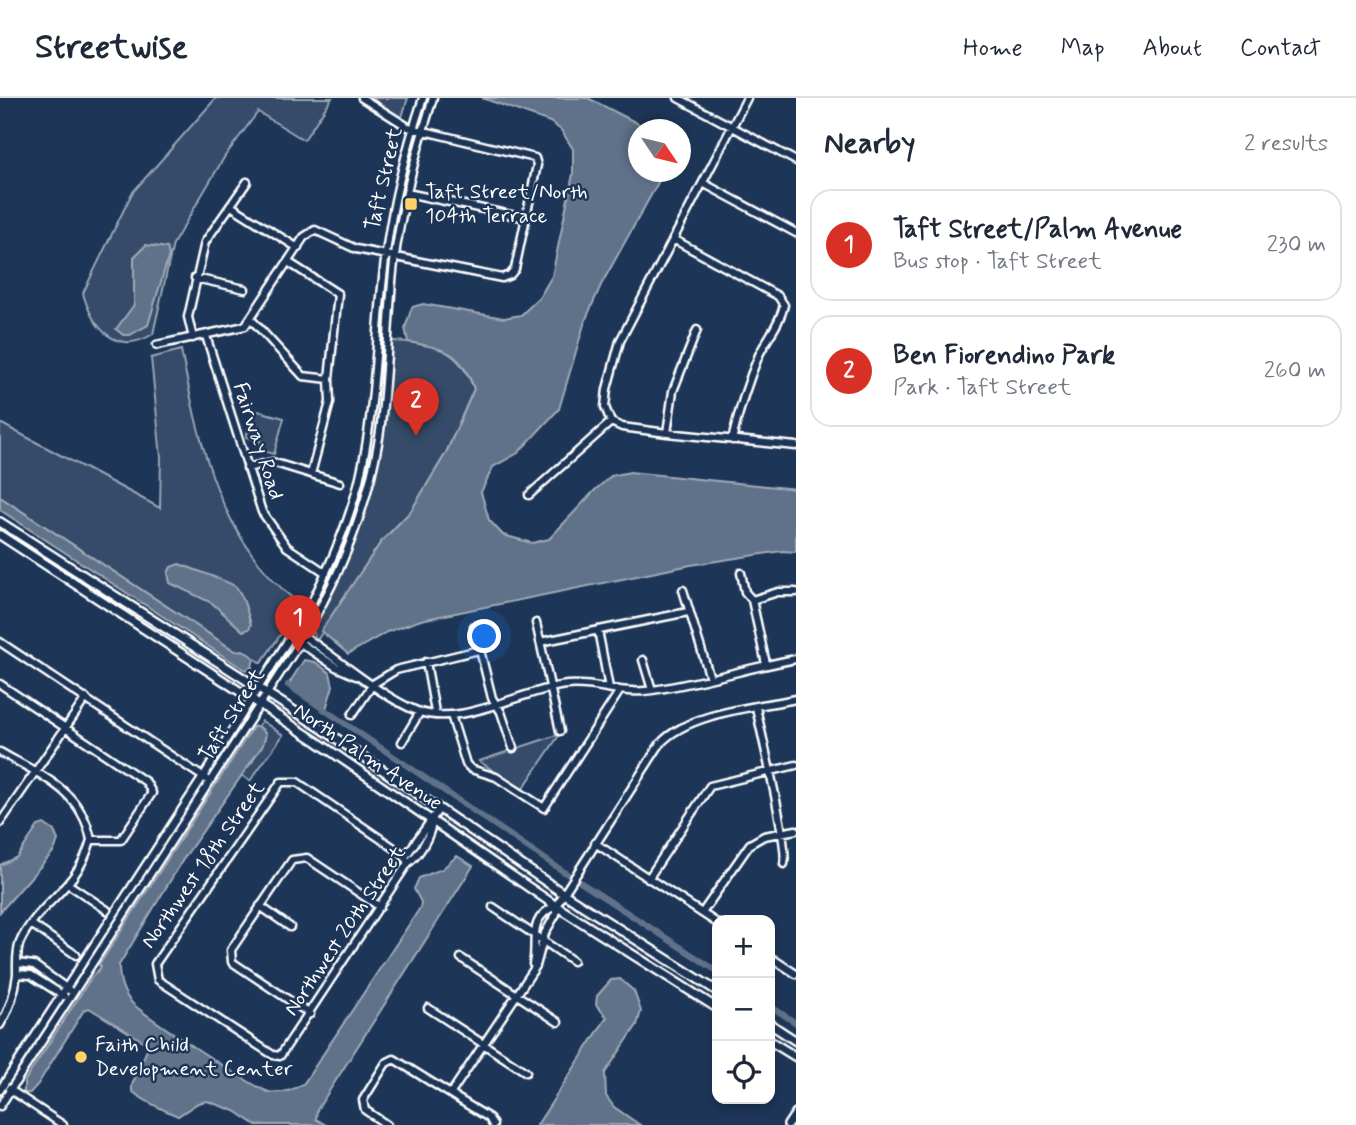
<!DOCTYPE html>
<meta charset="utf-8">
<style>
:root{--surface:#fff;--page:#f6f6f7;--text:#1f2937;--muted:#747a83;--line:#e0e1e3;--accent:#d93025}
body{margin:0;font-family:Mynerve,sans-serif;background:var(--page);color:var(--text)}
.controls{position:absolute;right:21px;bottom:21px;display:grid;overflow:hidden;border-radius:14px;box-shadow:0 4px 10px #0003}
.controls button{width:63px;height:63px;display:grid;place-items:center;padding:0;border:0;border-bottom:2px solid var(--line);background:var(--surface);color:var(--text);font:35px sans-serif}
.compass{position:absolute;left:628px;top:21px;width:63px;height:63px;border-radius:50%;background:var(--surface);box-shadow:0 4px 10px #0003;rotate:125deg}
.you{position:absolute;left:485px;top:539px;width:24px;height:24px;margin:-18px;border:5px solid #fff;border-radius:50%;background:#1a73e8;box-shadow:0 0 0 10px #1a73e833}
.badge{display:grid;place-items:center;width:46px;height:46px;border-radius:50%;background:var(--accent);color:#fff;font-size:23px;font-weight:700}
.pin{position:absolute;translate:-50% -58px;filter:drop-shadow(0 2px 4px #0008)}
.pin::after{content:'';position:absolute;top:37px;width:24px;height:21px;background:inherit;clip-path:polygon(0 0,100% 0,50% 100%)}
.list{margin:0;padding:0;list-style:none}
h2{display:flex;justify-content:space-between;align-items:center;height:91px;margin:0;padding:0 28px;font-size:30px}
h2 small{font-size:23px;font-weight:400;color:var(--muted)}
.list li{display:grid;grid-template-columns:46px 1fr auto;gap:21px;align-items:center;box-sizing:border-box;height:112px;margin:0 14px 14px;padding:0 14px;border:2px solid var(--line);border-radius:21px}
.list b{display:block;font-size:26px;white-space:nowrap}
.list p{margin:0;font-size:23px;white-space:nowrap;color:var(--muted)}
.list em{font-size:23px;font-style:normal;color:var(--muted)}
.icon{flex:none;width:38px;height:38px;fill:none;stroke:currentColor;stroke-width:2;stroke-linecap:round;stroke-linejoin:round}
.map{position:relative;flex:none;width:796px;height:1027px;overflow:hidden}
header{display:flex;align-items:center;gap:42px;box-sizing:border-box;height:98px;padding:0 35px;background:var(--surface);border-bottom:2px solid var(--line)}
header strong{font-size:33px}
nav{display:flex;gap:38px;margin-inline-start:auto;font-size:24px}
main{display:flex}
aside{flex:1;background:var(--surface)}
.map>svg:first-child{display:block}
.green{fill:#364b69;stroke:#9aa5b4;stroke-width:2}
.water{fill:#617289;stroke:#a0aab8;stroke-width:2}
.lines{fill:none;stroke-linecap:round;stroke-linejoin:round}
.canal{stroke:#617289;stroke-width:6}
.minor-casing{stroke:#fff;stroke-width:11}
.major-casing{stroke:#fff;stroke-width:12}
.minor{stroke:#1d3557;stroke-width:6}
.major{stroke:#1d3557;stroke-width:7}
.poi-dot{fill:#ffd166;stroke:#1d3557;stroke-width:2.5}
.labels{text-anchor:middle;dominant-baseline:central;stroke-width:5;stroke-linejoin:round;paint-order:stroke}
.street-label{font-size:21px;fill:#fff;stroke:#1d3557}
.poi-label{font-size:21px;fill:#fff;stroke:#1d3557;text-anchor:start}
</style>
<header>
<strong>Streetwise</strong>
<nav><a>Home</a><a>Map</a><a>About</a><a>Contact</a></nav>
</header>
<main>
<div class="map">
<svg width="796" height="1027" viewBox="0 0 796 1027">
<rect width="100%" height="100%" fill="#1d3557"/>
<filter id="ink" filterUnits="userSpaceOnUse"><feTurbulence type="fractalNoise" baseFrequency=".0143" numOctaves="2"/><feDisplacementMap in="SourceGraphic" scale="14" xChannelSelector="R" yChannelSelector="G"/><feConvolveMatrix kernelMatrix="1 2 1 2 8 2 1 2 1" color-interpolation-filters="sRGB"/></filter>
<g filter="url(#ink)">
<path class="green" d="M216 0H332L304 42 258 14 225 58 173 146 153 236C116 259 92 229 83 195L132 95Z
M367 0H408L401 22Z
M391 243C434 245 459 249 474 291L446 355 411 413 381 444 316 544 313 531 341 478 369 397Z
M181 252C200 348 220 445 301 507L261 565 243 553H235L0 399V325L160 410 161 359 151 260Z
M254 312 284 320 274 356 259 352 261 343 246 339Z
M262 623 283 637 250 683 241 677 253 663 263 632 258 628Z
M560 636 522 692 479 663Z"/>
<path class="water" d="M482 0H588L649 31 638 32V74H664L601 187 585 223 559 311 518 355 493 369 481 394 489 422 503 437 532 445 549 441 595 392 611 378 630 374 796 391V454L782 453 691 467 421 522 387 534 348 556 321 533 381 444 411 413 446 355 474 291C461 253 445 251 408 244L405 230 412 209 423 206 504 220 521 217 539 200 552 178 573 76V51L561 32 550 24Z
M146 147 167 150 169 157 148 227 130 237H123L116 231 134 207V159Z
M0 399 235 553 243 552 254 560 252 569 246 572 234 565 0 412Z
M179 466C188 469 232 485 236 489 244 497 247 515 251 526L249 531 243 533 212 505 170 485 168 475 171 469Z
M304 562 315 564 330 575 333 588 325 614 288 587Z
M258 628 266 636 263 647 184 760 119 867C119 882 122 895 133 906 144 917 256 991 269 994 281 996 294 992 304 985L420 810 421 804 414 791 419 780 442 771 457 758 473 768 317 1012 316 1021 326 1027H256L235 1013 207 1003 198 1005 178 1018C166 1013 142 1002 132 993V987L149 947 89 910 84 912 38 986 30 995H24V984L91 880 101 869 99 867 253 629Z
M44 726 54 733 58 742 54 753 0 814V767L17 759 38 728Z
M620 881 634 893 641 913 637 927 605 975 606 998 614 1009 640 1027H537L607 919 596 907 597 898 611 882Z"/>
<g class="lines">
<path class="canal" d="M288 587 567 776
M580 784 717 873
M770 908 796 925"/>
<defs>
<path id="minor" d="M678 0 796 63
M703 85 796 135
M407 95 526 120
M231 108 298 150
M673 141 778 198 784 207C780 226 767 240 759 257 747 285 739 312 732 342
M288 164 338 196 329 281 330 304 311 376
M195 180 245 191
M251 221 303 278 329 281
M206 238 262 414 287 449 326 475
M193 240 188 219 205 144 247 84
M157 247 245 228 304 139 315 132 356 151 502 180 510 177 515 171 537 67 535 60 408 29 362 0
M611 324 622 329 667 335 796 348
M667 335 673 293 697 232
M247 370 272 364 340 385
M529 397 611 324 605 309 607 291 620 243 747 0
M741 475 745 494 752 502 766 566
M683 492 710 580
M752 502 778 494H796
M536 525 560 633
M474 528 492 600 501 614 513 650
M598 532 609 590
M302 537C336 559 381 599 417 613 463 630 520 592 567 587 595 584 618 596 645 593 696 587 746 570 796 561
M290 538 336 569 356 578
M0 544 206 681
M540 544 688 514
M643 562 652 592
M426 564 435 614
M0 586 146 684 152 695 121 742H91C77 793 39 803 20 844 16 854 17 865 17 876 15 895 10 911 0 927
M756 609C761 635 789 749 784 766
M352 617 373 586 396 572 479 552
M451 617 466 666 471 671 496 679 544 710 619 594
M402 644 420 614
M0 654C40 677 82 692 91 742
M0 725 86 600
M595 745 717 825
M405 759 439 711
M408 765 403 756 297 684H281L155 866 158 882 273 957 280 958 408 765C419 757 431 738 432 723
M648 781 710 688 796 667
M68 786 107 812
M260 808 290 829
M493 809 573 863
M702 815 750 746 764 738 796 732
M31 826 76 857
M770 859 796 876
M461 860 558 924
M17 865 34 867 69 892
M533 866C538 845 526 820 556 808
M17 876 31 877 64 898
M428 910 526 974
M310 916 232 864 231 852 292 762 307 760 380 809
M9 991 63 1027
M0 992 203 679 313 502C331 464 349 424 359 383 377 308 375 231 386 155 393 102 406 51 423 0
M451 995 536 868 545 835 556 816V808L660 646C687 615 756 609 796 601
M0 1008 304 538C341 477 367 411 379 340 388 282 387 223 394 165 401 109 416 54 433 0
M387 1027 365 1012 363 1002 386 965 394 961 489 1020 493 1027"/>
<path id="major" d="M0 424 324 632 564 796 717 893
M0 437 316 643 556 808 717 910
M770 926 796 943
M770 943 796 959
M788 1027 796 1015"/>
</defs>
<use href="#minor" class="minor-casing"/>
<use href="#major" class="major-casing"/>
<use href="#minor" class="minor"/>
<use href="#major" class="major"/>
</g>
</g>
<g class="poi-dot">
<rect x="404" y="99" width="14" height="14" rx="3.5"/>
<circle cx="81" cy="959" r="7"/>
</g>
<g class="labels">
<g class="street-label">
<text transform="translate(384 81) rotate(-77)">Taft Street</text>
<text transform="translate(258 343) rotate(72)">Fairway Road</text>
<text transform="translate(232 617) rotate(-58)">Taft Street</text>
<text transform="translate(368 659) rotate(34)">North Palm Avenue</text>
<text transform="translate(203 767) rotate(-55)">Northwest 18th Street</text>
<text transform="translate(345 833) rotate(-56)">Northwest 20th Street</text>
</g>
<g class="poi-label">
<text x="425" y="94">Taft Street/North<tspan x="425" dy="24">104th Terrace</tspan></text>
<text x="95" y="947">Faith Child<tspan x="95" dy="24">Development Center</tspan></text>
</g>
</g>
</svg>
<div class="controls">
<button>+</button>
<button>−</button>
<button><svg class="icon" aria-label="locate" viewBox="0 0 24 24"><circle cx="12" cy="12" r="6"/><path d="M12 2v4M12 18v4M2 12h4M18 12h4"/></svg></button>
</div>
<svg class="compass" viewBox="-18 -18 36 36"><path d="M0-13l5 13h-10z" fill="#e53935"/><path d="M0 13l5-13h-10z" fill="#747a83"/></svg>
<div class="you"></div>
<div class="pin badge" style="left:298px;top:555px">1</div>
<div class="pin badge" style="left:416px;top:338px">2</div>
</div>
<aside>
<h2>Nearby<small>2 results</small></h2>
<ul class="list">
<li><span class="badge">1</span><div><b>Taft Street/Palm Avenue</b><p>Bus stop · Taft Street</p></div><em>230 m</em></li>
<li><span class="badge">2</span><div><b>Ben Fiorendino Park</b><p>Park · Taft Street</p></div><em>260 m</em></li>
</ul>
</aside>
</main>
